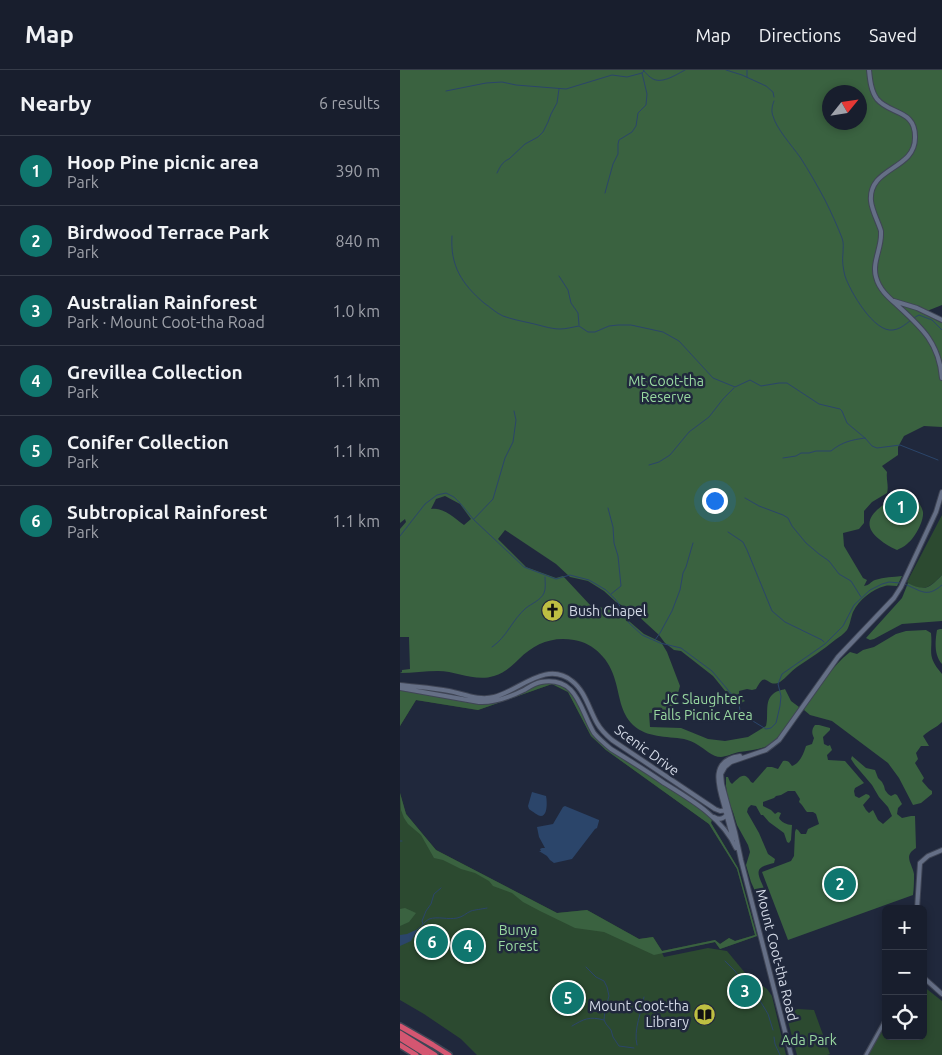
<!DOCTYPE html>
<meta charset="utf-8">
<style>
:root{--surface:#181e2d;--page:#252b39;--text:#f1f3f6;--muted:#9fa2aa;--line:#363c49;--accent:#0f766e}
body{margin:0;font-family:Ubuntu,sans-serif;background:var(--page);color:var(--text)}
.controls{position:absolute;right:15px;bottom:15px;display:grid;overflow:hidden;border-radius:8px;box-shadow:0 2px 8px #0003}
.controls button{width:45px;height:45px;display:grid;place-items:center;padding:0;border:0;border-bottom:1px solid var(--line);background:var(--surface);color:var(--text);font:25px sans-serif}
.compass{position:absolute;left:422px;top:15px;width:45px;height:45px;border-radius:50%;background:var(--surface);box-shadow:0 2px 8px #0003;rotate:60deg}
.you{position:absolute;left:314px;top:430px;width:18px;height:18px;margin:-12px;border:4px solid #fff;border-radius:50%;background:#1a73e8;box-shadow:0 0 0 8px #1a73e833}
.badge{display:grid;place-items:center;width:32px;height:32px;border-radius:50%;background:var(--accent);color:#fff;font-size:16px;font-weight:700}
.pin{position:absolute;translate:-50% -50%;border:2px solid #fff;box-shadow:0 1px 5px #0006}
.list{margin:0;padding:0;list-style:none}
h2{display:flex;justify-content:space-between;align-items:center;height:65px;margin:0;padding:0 20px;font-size:21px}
h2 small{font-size:16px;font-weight:400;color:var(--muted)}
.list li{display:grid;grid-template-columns:32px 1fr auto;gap:15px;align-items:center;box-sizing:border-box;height:70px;padding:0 20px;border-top:1px solid var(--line)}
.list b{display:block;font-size:19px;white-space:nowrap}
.list p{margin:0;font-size:16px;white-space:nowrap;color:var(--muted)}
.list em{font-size:16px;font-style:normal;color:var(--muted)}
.icon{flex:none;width:28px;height:28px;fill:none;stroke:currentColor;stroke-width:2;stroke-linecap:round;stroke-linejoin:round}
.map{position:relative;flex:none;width:542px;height:985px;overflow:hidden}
header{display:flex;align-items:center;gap:30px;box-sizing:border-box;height:70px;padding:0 25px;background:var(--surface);border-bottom:1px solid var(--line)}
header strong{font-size:24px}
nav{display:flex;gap:28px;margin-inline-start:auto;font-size:18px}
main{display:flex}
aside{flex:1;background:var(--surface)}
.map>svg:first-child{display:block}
.green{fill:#2c4a30}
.forest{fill:#3a6240;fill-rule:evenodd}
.water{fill:#2b456a}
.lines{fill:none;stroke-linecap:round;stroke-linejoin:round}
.stream{stroke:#2b456a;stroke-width:1}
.tertiary-casing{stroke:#3f4555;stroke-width:5.5}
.secondary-casing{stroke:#3f4555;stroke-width:6}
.motorway-casing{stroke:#3f4555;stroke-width:8}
.tertiary{stroke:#656f86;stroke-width:3}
.secondary{stroke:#656f86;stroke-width:4}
.motorway{stroke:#d45671;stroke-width:5}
.labels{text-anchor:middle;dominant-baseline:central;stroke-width:5;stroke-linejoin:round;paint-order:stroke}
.park-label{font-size:14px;fill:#99d9a1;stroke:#20283c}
.poi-label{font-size:14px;fill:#d4dae7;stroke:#20283c;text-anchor:start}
.street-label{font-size:14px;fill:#d4dae7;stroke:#20283c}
</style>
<header>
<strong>Map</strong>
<nav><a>Map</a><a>Directions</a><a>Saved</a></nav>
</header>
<main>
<aside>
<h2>Nearby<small>6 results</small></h2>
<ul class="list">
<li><span class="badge">1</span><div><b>Hoop Pine picnic area</b><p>Park</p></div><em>390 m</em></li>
<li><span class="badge">2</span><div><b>Birdwood Terrace Park</b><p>Park</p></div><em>840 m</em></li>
<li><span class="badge">3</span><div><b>Australian Rainforest</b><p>Park · Mount Coot-tha Road</p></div><em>1.0 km</em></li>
<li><span class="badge">4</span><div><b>Grevillea Collection</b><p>Park</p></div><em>1.1 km</em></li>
<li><span class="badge">5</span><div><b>Conifer Collection</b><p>Park</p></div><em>1.1 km</em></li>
<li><span class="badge">6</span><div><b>Subtropical Rainforest</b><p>Park</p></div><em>1.1 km</em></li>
</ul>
</aside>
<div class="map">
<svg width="542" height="985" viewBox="0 0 542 985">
<rect width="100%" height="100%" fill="#20283c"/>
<path class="green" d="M542 445V505C529 518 523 523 507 512Z
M151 613 168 620 173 625 192 662 199 671 212 682 296 736 312 749 311 753 338 798 357 866 320 879 315 872 262 883 264 887 308 878 327 881 346 904 367 919 372 926 386 985H77L61 969 24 944 0 930V723L6 744 36 780 157 843 187 840 239 869 253 867 262 881 315 870 320 874 329 868 335 871 355 865 337 799 309 754 206 680 191 666 168 622 152 614 78 640 16 630 0 656V620L83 634 102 630Z
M523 916 542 931V985H469L472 977 486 956V966H523Z
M398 939 414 940 430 984 427 985H397L386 944 388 942Z"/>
<path class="forest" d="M0 0H542V235L522 243 542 253V357L524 356 504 366 498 377V385L482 396 487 402C486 410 489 416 487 423L472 432 464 441V453L459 459 443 463 444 476 463 508 467 510 464 516C470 515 470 512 475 510 484 507 493 507 502 506L497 516C493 516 489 515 485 516 472 519 459 530 453 542 451 547 450 555 447 560 444 564 439 567 435 570 423 580 410 588 397 597 391 601 386 608 380 612 366 619 367 598 356 619L352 620 347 619 339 621V625L345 631 341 633 334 632 313 606 281 581 274 580 265 573 259 565 235 543 216 532 204 521 188 511 170 507 156 494 105 460 98 469 126 497 156 508 163 506 191 536 224 541 230 552 244 564 261 572 267 582 280 616 273 641 249 643 250 657 281 658 308 669 325 671 348 667 366 656C369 646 364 631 373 624 376 621 382 620 385 619L391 631 399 637C390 652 382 669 365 677 357 680 347 681 339 682 334 683 325 687 321 687 312 687 305 679 298 675 294 672 288 670 284 669 266 666 247 668 233 655 220 642 220 626 215 610 210 590 194 573 174 570 152 566 134 574 119 589 112 596 104 603 94 606 75 612 57 601 38 601 25 601 13 603 0 603L2 602V600L10 599 9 567H0V459L6 452 5 449 0 453ZM430 22H460V52H430ZM45 426 60 434 71 449 64 455C54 448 44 437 31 439L36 429Z
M499 425C506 425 511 426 517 431 520 434 522 438 523 442 524 451 515 468 507 474 504 477 500 478 497 480 490 477 485 474 479 469 455 450 482 435 499 425Z
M542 505V551L502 554 474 569 470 570 466 568 502 528 508 513C526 522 529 518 542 505Z
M540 559H542V594C534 585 535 572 537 560Z
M526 560 531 563C533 583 526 585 542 604V652C536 658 529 660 523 666L529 676H521L516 683 518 689 515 693 524 708 522 711 529 719 532 721V724L521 733 513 735 499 708 488 693 432 651 410 645 404 640 405 637C419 618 432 596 450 582L457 584 463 580 474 577 496 564 506 561Z
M151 613 162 616 173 625 192 662 199 671 212 682 296 736 312 749 311 753 338 798 357 866 320 879 315 872 254 885 204 862 175 858 140 841 123 832 112 823 93 816 89 811 75 803 61 799 43 790 34 788 21 765 8 754 4 748 1 740 0 723 6 744 36 780 157 843 187 840 239 869 253 867 262 881 315 870 320 874 329 868 335 871 355 865 337 799 309 754 206 680 191 666 168 622 152 614 78 640 16 630 0 656V620L76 633C103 637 124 615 151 613Z
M415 655H419L430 658V660L423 667 424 674 428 676 430 675 432 680 427 685 428 690 445 691 464 713 455 718 454 721 455 726 459 728 466 724 469 725 470 727 463 735 466 740 469 743 473 740 478 750 483 754 492 746 488 737 479 727 472 715 455 695 451 689 452 686 466 698 475 700 478 708 482 712 484 716 485 720 488 724 491 726 495 724 497 725 502 734 498 738 497 744 502 748 511 746H515L516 778C503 786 512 793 514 804 514 810 514 818 513 825L388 870 362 802 391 791 394 786 395 762 396 759 398 760 401 764H406L408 759 419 754 416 744 413 742H407C404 739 403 735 399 732L400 729 395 721H388L381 725 376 726 374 728 363 732V736L371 740 375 744 378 742 381 743 379 748C381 752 387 755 392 755L391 770 389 773 387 772 384 763 369 752 363 745H361L356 736 351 735 348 738 347 742 359 763 368 784 375 789 374 793C370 794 365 795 362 797 350 804 374 822 362 834L360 832 351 812 346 795 350 782 348 775 337 755 333 742 328 730 326 716V707H328L330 712 332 714C339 708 344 700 351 712L353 713 367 697H372L378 699 383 691C388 690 389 692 392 696 400 693 403 685 406 676L412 674 414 668C412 664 411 660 415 655Z
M5 838 16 843 9 852 0 856V839Z"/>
<path class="water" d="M132 722 146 726C147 730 148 746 141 746 138 746 132 741 129 739L128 736Z
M165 736 199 750V751L197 758 195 759 172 789 154 793 150 790 147 786 139 781H141L140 779 142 778H145L139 767 137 757 153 754 163 737Z
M18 859 11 871 0 876V865L7 864Z"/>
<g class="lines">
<path class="stream" d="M243 0C246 3 249 7 253 9 263 14 277 4 285 0
M326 0 342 5 366 16 373 22 374 27
M347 7V0
M46 21 86 13 102 12 116 15 166 19 212 5 227 7 242 3 244 1
M374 31C372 36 371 41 373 46 376 58 392 76 400 87 409 101 417 115 425 130 431 142 437 155 442 168 444 173 443 178 443 183 442 190 443 199 445 206 450 221 474 263 493 260 503 259 510 249 519 245L532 250 542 260
M97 103C100 97 102 92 109 89L125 74 138 67 143 62 148 52 151 44 157 33 159 19
M205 123 213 94 218 84V74L219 70 232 62 236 56 238 43 246 35 247 24 242 3
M52 166C50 196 62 214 84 233 90 237 96 243 103 246 111 249 121 251 130 253 140 255 150 259 160 259 166 259 173 257 179 256L188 262H195L209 256 218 255H231L263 262 279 271 313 308 335 317 350 310 361 316 379 313H387L419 334 440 339 442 341 447 353 465 368 472 376 477 378 500 375 538 390
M159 206 168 220 171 233 178 243 179 255
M383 388 396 386 401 383H409L416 381H431C442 372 451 370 465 368
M249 395 259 392 270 385 289 362 309 347 323 329 334 318
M345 428 359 436 383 445 388 448 392 456 406 473 419 484 429 491 439 504 451 511 461 527
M208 438 213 457 214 473 218 486 221 516 211 524
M74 449 93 429 105 388 113 372 116 350 114 341
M328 462 343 472 347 480 372 541 385 552 422 570 424 572
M0 466 25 434 37 425 46 423 54 427 60 433 74 450 124 497 156 509 170 505 189 510 206 520 217 531 229 553 242 565 260 573 281 578 312 601 339 633 340 641 343 645 366 659 371 658 376 653 380 636 381 626 378 614 382 604 425 574 443 556 454 535 470 520 482 514 489 512 500 513
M504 514C521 520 526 529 542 515
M255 570 260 563 272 541 280 520 283 503 286 497 293 473
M92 577C107 567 112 550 126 538 131 534 141 530 144 523 146 519 145 512 145 507
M0 771H2
M23 854 22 851 26 841 31 834 34 824 41 818
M17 860C21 857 25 851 29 849 38 846 48 850 57 848 63 847 66 843 71 841 74 840 82 839 87 838
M325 891 335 901 346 916 359 929 368 944 373 960
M186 897 196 907 204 911 207 917 209 926 205 940 204 950 206 954 211 960 213 967 219 976 234 978
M172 956C184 949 189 946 204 950
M374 967 375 974 380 985
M237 975C233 960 242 941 244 927"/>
<defs>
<path id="tertiary" d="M466 985 486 949"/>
<path id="secondary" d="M469 0C470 10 471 21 477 29 490 45 516 39 515 68 515 100 468 97 471 131 472 141 478 151 481 161V165C481 179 472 193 476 207 479 219 488 227 496 234 521 257 539 272 542 308
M494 231 517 238 542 250
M0 615C16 617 33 618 49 621 64 624 79 631 94 627 119 621 146 590 172 611 185 621 189 639 197 653 201 660 206 665 212 670L315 739 320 741 329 740
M0 618 79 632C95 633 110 627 124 620 129 617 135 613 141 612 178 606 180 640 194 663 199 669 205 674 211 679 229 690 247 701 264 713 290 729 323 748 336 778
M314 747C319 750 324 749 327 744
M333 769C330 758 327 747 324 735 318 715 310 690 340 686
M517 839 520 793 528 786 542 780
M523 907 542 924
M391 985 341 790 335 762 322 714 321 704 325 697 331 692 366 680 379 670 438 587 494 528 501 517 536 442 542 422"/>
<path id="motorway" d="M0 956 33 975 49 985
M0 963 35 985
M0 968 27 985
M0 975 16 985"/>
</defs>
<use href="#tertiary" class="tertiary-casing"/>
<use href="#secondary" class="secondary-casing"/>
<use href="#motorway" class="motorway-casing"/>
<use href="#tertiary" class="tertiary"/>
<use href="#secondary" class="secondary"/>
<use href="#motorway" class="motorway"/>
</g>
<defs>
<symbol id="church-disc" viewBox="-11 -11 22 22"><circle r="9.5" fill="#bebf42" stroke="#20283c"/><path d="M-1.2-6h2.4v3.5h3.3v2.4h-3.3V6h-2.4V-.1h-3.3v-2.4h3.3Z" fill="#111"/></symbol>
<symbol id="library-disc" viewBox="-11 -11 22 22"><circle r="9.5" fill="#bebf42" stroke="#20283c"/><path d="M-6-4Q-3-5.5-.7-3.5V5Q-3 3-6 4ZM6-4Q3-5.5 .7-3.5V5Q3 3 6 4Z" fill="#111"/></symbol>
</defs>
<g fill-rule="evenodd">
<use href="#church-disc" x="140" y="528" width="25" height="25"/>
<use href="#library-disc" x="292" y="932" width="25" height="25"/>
</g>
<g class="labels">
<g class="park-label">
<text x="266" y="311">Mt Coot-tha<tspan x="266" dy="16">Reserve</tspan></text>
<text x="303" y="629">JC Slaughter<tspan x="303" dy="16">Falls Picnic Area</tspan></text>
<text x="118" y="860">Bunya<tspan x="118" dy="16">Forest</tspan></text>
<text x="409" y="970">Ada Park</text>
</g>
<g class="poi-label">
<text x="169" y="541">Bush Chapel</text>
<text x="289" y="936" text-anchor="end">Mount Coot-tha<tspan x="289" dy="16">Library</tspan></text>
</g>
<g class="street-label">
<text transform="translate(247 680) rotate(36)">Scenic Drive</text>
<text transform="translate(377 885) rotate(76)">Mount Coot-tha Road</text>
</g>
</g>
</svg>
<div class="controls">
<button>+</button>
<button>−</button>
<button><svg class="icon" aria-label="locate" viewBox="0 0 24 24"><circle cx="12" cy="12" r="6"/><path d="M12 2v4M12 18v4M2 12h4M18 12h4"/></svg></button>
</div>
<svg class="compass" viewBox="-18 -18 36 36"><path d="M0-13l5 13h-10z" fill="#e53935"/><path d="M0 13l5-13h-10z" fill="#9fa2aa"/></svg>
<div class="you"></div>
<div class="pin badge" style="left:501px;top:437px">1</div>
<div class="pin badge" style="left:440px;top:814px">2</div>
<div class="pin badge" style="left:345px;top:921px">3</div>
<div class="pin badge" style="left:68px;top:876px">4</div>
<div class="pin badge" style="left:168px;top:928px">5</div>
<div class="pin badge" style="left:32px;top:872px">6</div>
</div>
</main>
